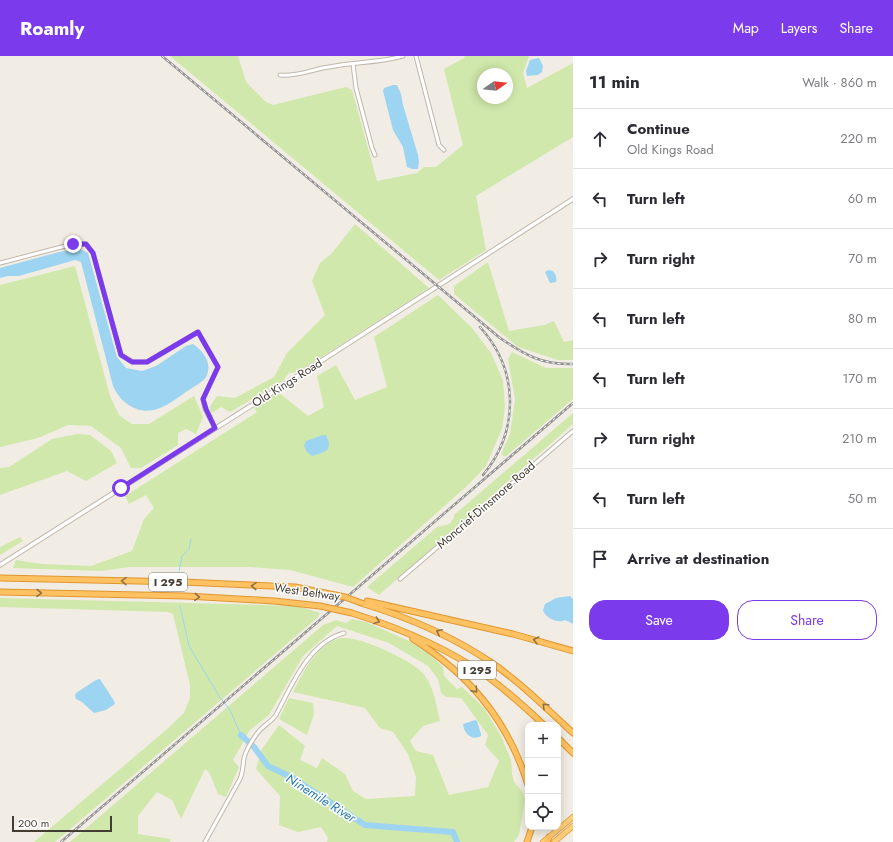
<!DOCTYPE html>
<meta charset="utf-8">
<style>
:root{--surface:#fff;--page:#f2f2f3;--text:#2b2b33;--muted:#7c7c81;--line:#e1e1e2;--accent:#7c3aed}
body{margin:0;font-family:Jost,sans-serif;background:var(--page);color:var(--text)}
.controls{position:absolute;right:12px;bottom:12px;display:grid;overflow:hidden;border-radius:8px;box-shadow:0 2px 10px #0003}
.controls button{width:36px;height:36px;display:grid;place-items:center;padding:0;border:0;border-bottom:1px solid var(--line);background:var(--surface);color:var(--text);font:20px sans-serif}
.compass{position:absolute;left:477px;top:12px;width:36px;height:36px;border-radius:50%;background:var(--surface);box-shadow:0 2px 10px #0003;rotate:76deg}
.scale{position:absolute;left:12px;bottom:10px;width:100px;box-sizing:border-box;padding-left:4px;border:2px solid #443d34;border-top:0;font-size:11px;line-height:14px;white-space:nowrap;color:#443d34;-webkit-text-stroke:3px #fff;paint-order:stroke}
.stop{position:absolute;width:12px;height:12px;margin:-9px;border:3px solid #7c3aed;border-radius:50%;background:#fff}
.stop.end{background:#7c3aed;border-color:#fff;box-shadow:0 1px 4px #0008}
.list{margin:0;padding:0;list-style:none}
h2{display:flex;justify-content:space-between;align-items:center;height:52px;margin:0;padding:0 16px;font-size:17px}
h2 small{font-size:13px;font-weight:400;color:var(--muted)}
.list li{display:grid;grid-template-columns:26px 1fr auto;gap:12px;align-items:center;box-sizing:border-box;height:60px;padding:0 16px;border-top:1px solid var(--line)}
.list b{display:block;font-size:15px;white-space:nowrap}
.list p{margin:0;font-size:13px;white-space:nowrap;color:var(--muted)}
.list em{font-size:13px;font-style:normal;color:var(--muted)}
.actions{display:flex;gap:8px;padding:12px 16px}
.actions a{flex:1;padding:9px 0;border:1px solid var(--accent);border-radius:16px;text-align:center;font-size:14px;color:var(--accent)}
.actions .main{background:var(--accent);color:#fff}
.icon{flex:none;width:22px;height:22px;fill:none;stroke:currentColor;stroke-width:2;stroke-linecap:round;stroke-linejoin:round}
.map{position:relative;flex:none;width:573px;height:786px;overflow:hidden}
header{display:flex;align-items:center;gap:24px;box-sizing:border-box;height:56px;padding:0 20px;background:var(--accent);color:#fff}
header strong{font-size:19px}
nav{display:flex;gap:22px;margin-inline-start:auto;font-size:14px}
main{display:flex}
aside{flex:1;background:var(--surface)}
.map>svg:first-child{display:block}
.green{fill:#d0e8ab;fill-rule:evenodd}
.water{fill:#9dd4f2}
.lines{fill:none;stroke-linecap:round;stroke-linejoin:round}
.stream{stroke:#9dd4f2;stroke-width:1}
.river{stroke:#9dd4f2;stroke-width:6}
.minor-casing{stroke:#c1b7a9;stroke-width:5}
.tertiary-casing{stroke:#c1b7a9;stroke-width:5.5}
.trunk-casing{stroke:#e1962f;stroke-width:6}
.motorway-casing{stroke:#e1962f;stroke-width:7}
.minor{stroke:#fff;stroke-width:3}
.tertiary{stroke:#fff;stroke-width:3.5}
.trunk{stroke:#ffce79;stroke-width:4.5}
.motorway{stroke:#ffc262;stroke-width:5}
.rail-casing{stroke:#949494;stroke-width:2.5}
.rail{stroke:#fff;stroke-width:1;stroke-dasharray:3;stroke-linecap:butt}
.motorway-bridge-casing{stroke:#e1962f;stroke-width:7;stroke-linecap:butt}
.motorway-bridge{stroke:#ffc262;stroke-width:5}
.oneway{stroke:#8f7246}
.route{stroke:#7c3aed;stroke-width:5}
.labels{text-anchor:middle;dominant-baseline:central;stroke-width:3;stroke-linejoin:round;paint-order:stroke}
.shield{fill:#fff;stroke:#7c7771;stroke-width:1}
.shield-label{font-size:11px;font-weight:bold;fill:#443d34}
.street-label{font-size:12px;fill:#443d34;stroke:#fff}
.water-label{font-size:13px;font-style:italic;fill:#2a7aaa;stroke:#fff}
</style>
<header>
<strong>Roamly</strong>
<nav><a>Map</a><a>Layers</a><a>Share</a></nav>
</header>
<main>
<div class="map">
<svg width="573" height="786" viewBox="0 0 573 786">
<rect width="100%" height="100%" fill="#f2ede4"/>
<path class="green" d="M170 0H238L246 26 266 46 273 49 346 31 352 34 377 125 417 117 424 111H436L463 89 444 13 464 2 465 0H529L523 17 527 32 573 7V81L476 140 486 194 439 224ZM483 18H507V42H483Z
M355 168 429 232 298 316 289 317 282 326 230 356 221 351 212 357 209 352 217 340 235 342 274 321 287 297 325 259 312 225 320 207 331 198Z
M488 206 509 275 544 269 554 265 564 286 573 284V304H558L518 291 454 238V230Z
M75 210 110 340 119 359 132 368H149L194 340 203 361 196 378 186 373 178 377V389L141 412H131L121 392 91 370 68 369 38 382 0 391V229Z
M438 239 472 272 491 297 503 324 505 351 502 373 486 410 466 431 353 531 290 514 250 511H130L101 515 13 512 16 504 42 508 91 510 132 495 144 463 154 452 146 439 129 448 125 440 257 356 254 352 278 336 308 360 324 351 317 320 336 309 355 344 387 331 374 281Z
M512 296 546 312H573V343L505 401 501 398 510 378 515 343 508 303Z
M573 357V368L379 539 367 531 437 471 449 468 454 462V459Z
M77 378 90 379 111 395 117 407 86 425 67 415 0 439V412L9 411 52 383Z
M20 481 23 485 0 499V491Z
M0 542 298 550 320 557 317 562 55 786H34L166 674 184 657 190 642V629L173 558 168 556 0 551Z
M352 563 366 566 409 585 431 599 443 611 444 620 457 633 462 631 484 652 501 680 511 704 512 717 514 726 522 735 525 743 519 779 514 786H327L328 782 321 771 298 776 279 769 280 740 256 713 262 693 279 669 305 690 300 704 317 712 322 702 345 718 353 735 366 743 415 740 416 721 408 698 393 676 380 672 365 652 293 636C303 617 312 597 331 586 334 584 339 582 343 582 360 580 411 604 423 617 434 631 436 648 440 665L423 670 410 685 416 695 433 699 449 739 488 731 499 705 485 689 488 679 461 642 446 641 441 637 438 623 428 610 389 587 337 570 303 600 269 659 250 674 233 704 239 711 226 741 218 738 209 716 205 713 181 763 172 744 157 736 138 760V778L171 783 170 786H70L323 569 336 564 346 567Z
M289 642 313 647 314 658 307 679 279 663Z"/>
<path class="water" d="M539 2 543 10 542 16 538 19 527 20 526 15 530 4Z
M393 29H397L401 38 403 49 418 99 419 106 418 113H412L407 111 403 91 393 74 383 35 384 32Z
M80 193 88 197 117 301 126 312 142 315 156 310 186 290 193 288C203 295 212 306 207 319 205 325 195 330 189 334 178 341 167 351 154 354 136 358 120 346 113 330L81 206 75 204 19 220H8L0 222V212L59 196Z
M548 214 553 215C556 219 557 221 556 226L550 227 545 216Z
M323 379H326C334 395 325 396 312 400L307 396 304 390 306 385Z
M570 540 573 543V568L565 564C558 568 545 562 543 554L545 548 556 542Z
M100 623 114 645 115 648 106 654 94 657 82 646 76 643 75 640 76 637 96 624Z
M475 664 477 665 481 678V680C472 685 464 678 463 668Z"/>
<g class="lines">
<path class="stream" d="M179 515 182 500 189 493 191 483
M180 550 189 590 219 640 230 654 241 679"/>
<path class="river" d="M241 679 254 691 268 710 291 721 365 769 453 776 457 786"/>
<defs>
<path id="minor" d="M416 0 439 89 444 94
M353 8 356 32 372 92 375 99
M280 19C297 21 313 13 329 11 354 6 378 7 403 0
M0 207 73 188H86L93 197 121 299 133 306H147L198 276 218 311 203 343 205 353 215 372
M400 523 573 375
M205 786 240 723C243 716 243 709 244 702 246 694 251 686 256 679 261 671 270 667 276 659 292 629 308 587 344 577"/>
<path id="tertiary" d="M0 509 279 332 573 143"/>
<path id="trunk" d="M543 786 573 761
M554 786 573 770"/>
<path id="motorway" d="M0 522 183 526 295 531 335 539
M0 536 186 540 274 545 320 550
M367 545 513 578 573 595
M364 548C410 562 452 580 492 607 521 627 547 653 573 677
M352 557C399 572 448 592 488 621 508 636 526 652 544 669
M413 583C470 619 508 665 528 729
M558 682 573 697
M527 786 532 771
M547 786 549 781"/>
</defs>
<use href="#minor" class="minor-casing"/>
<use href="#tertiary" class="tertiary-casing"/>
<use href="#trunk" class="trunk-casing"/>
<use href="#motorway" class="motorway-casing"/>
<use href="#minor" class="minor"/>
<use href="#tertiary" class="tertiary"/>
<use href="#trunk" class="trunk"/>
<use href="#motorway" class="motorway"/>
<defs>
<path id="rail" d="M162 0 500 282C525 299 542 309 573 308
M480 271C519 314 520 374 483 419
M61 786 573 347"/>
</defs>
<use href="#rail" class="rail-casing"/>
<use href="#rail" class="rail"/>
<defs>
<path id="motorway-bridge" d="M335 539 345 541 364 548
M320 550 352 557"/>
</defs>
<use href="#motorway-bridge" class="motorway-bridge-casing"/>
<use href="#motorway-bridge" class="motorway-bridge"/>
</g>
<defs><path id="oneway-chevron" d="M-2-3.5L2.5 0L-2 3.5" fill="none" stroke-width="1.6" stroke-linecap="round" stroke-linejoin="round"/></defs>
<g class="oneway">
<use href="#oneway-chevron" transform="translate(124 525) rotate(-179)"/>
<use href="#oneway-chevron" transform="translate(254 530) rotate(-177)"/>
<use href="#oneway-chevron" transform="translate(39 537) rotate(1)"/>
<use href="#oneway-chevron" transform="translate(197 541) rotate(3)"/>
<use href="#oneway-chevron" transform="translate(377 565) rotate(20)"/>
<use href="#oneway-chevron" transform="translate(439 576) rotate(-154)"/>
<use href="#oneway-chevron" transform="translate(536 584) rotate(-166)"/>
<use href="#oneway-chevron" transform="translate(475 634) rotate(48)"/>
<use href="#oneway-chevron" transform="translate(545 650) rotate(-137)"/>
</g>
<g class="lines">
<path class="route" d="M73 188H86L93 197 121 299 132 306H147L198 276 218 311 203 343 206 353 215 372 121 432"/>
</g>
<g class="labels">
<g class="shield">
<rect x="149" y="517" width="38" height="18" rx="3"/>
<rect x="458" y="605" width="38" height="18" rx="3"/>
</g>
<g class="shield-label">
<text x="168" y="526">I 295</text>
<text x="477" y="614">I 295</text>
</g>
<g class="street-label">
<text transform="translate(287 327) rotate(-32)">Old Kings Road</text>
<text transform="translate(486 449) rotate(-41)">Moncrief-Dinsmore Road</text>
<text transform="translate(307 536) rotate(8)">West Beltway</text>
</g>
<g class="water-label">
<text transform="translate(321 742) rotate(32)">Ninemile River</text>
</g>
</g>
</svg>
<div class="controls">
<button>+</button>
<button>−</button>
<button><svg class="icon" aria-label="locate" viewBox="0 0 24 24"><circle cx="12" cy="12" r="6"/><path d="M12 2v4M12 18v4M2 12h4M18 12h4"/></svg></button>
</div>
<svg class="compass" viewBox="-18 -18 36 36"><path d="M0-13l5 13h-10z" fill="#e53935"/><path d="M0 13l5-13h-10z" fill="#7c7c81"/></svg>
<div class="scale">200 m</div>
<div class="stop" style="left:121px;top:432px"></div>
<div class="stop end" style="left:73px;top:188px"></div>
</div>
<aside>
<h2>11 min<small>Walk · 860 m</small></h2>
<ul class="list">
<li><svg class="icon" aria-label="ahead" viewBox="0 0 24 24"><path d="M12 20V5M6 11l6-6 6 6"/></svg><div><b>Continue</b><p>Old Kings Road</p></div><em>220 m</em></li>
<li><svg class="icon" aria-label="left" viewBox="0 0 24 24"><path d="M17 20v-9H6M10 6l-5 5 5 5"/></svg><div><b>Turn left</b></div><em>60 m</em></li>
<li><svg class="icon" aria-label="right" viewBox="0 0 24 24"><path d="M7 20v-9h11M14 6l5 5-5 5"/></svg><div><b>Turn right</b></div><em>70 m</em></li>
<li><svg class="icon" aria-label="left" viewBox="0 0 24 24"><path d="M17 20v-9H6M10 6l-5 5 5 5"/></svg><div><b>Turn left</b></div><em>80 m</em></li>
<li><svg class="icon" aria-label="left" viewBox="0 0 24 24"><path d="M17 20v-9H6M10 6l-5 5 5 5"/></svg><div><b>Turn left</b></div><em>170 m</em></li>
<li><svg class="icon" aria-label="right" viewBox="0 0 24 24"><path d="M7 20v-9h11M14 6l5 5-5 5"/></svg><div><b>Turn right</b></div><em>210 m</em></li>
<li><svg class="icon" aria-label="left" viewBox="0 0 24 24"><path d="M17 20v-9H6M10 6l-5 5 5 5"/></svg><div><b>Turn left</b></div><em>50 m</em></li>
<li><svg class="icon" aria-label="arrive" viewBox="0 0 24 24"><path d="M6 21V4h12l-3 4 3 4H6"/></svg><div><b>Arrive at destination</b></div></li>
</ul>
<div class="actions"><a class="main">Save</a><a>Share</a></div>
</aside>
</main>
